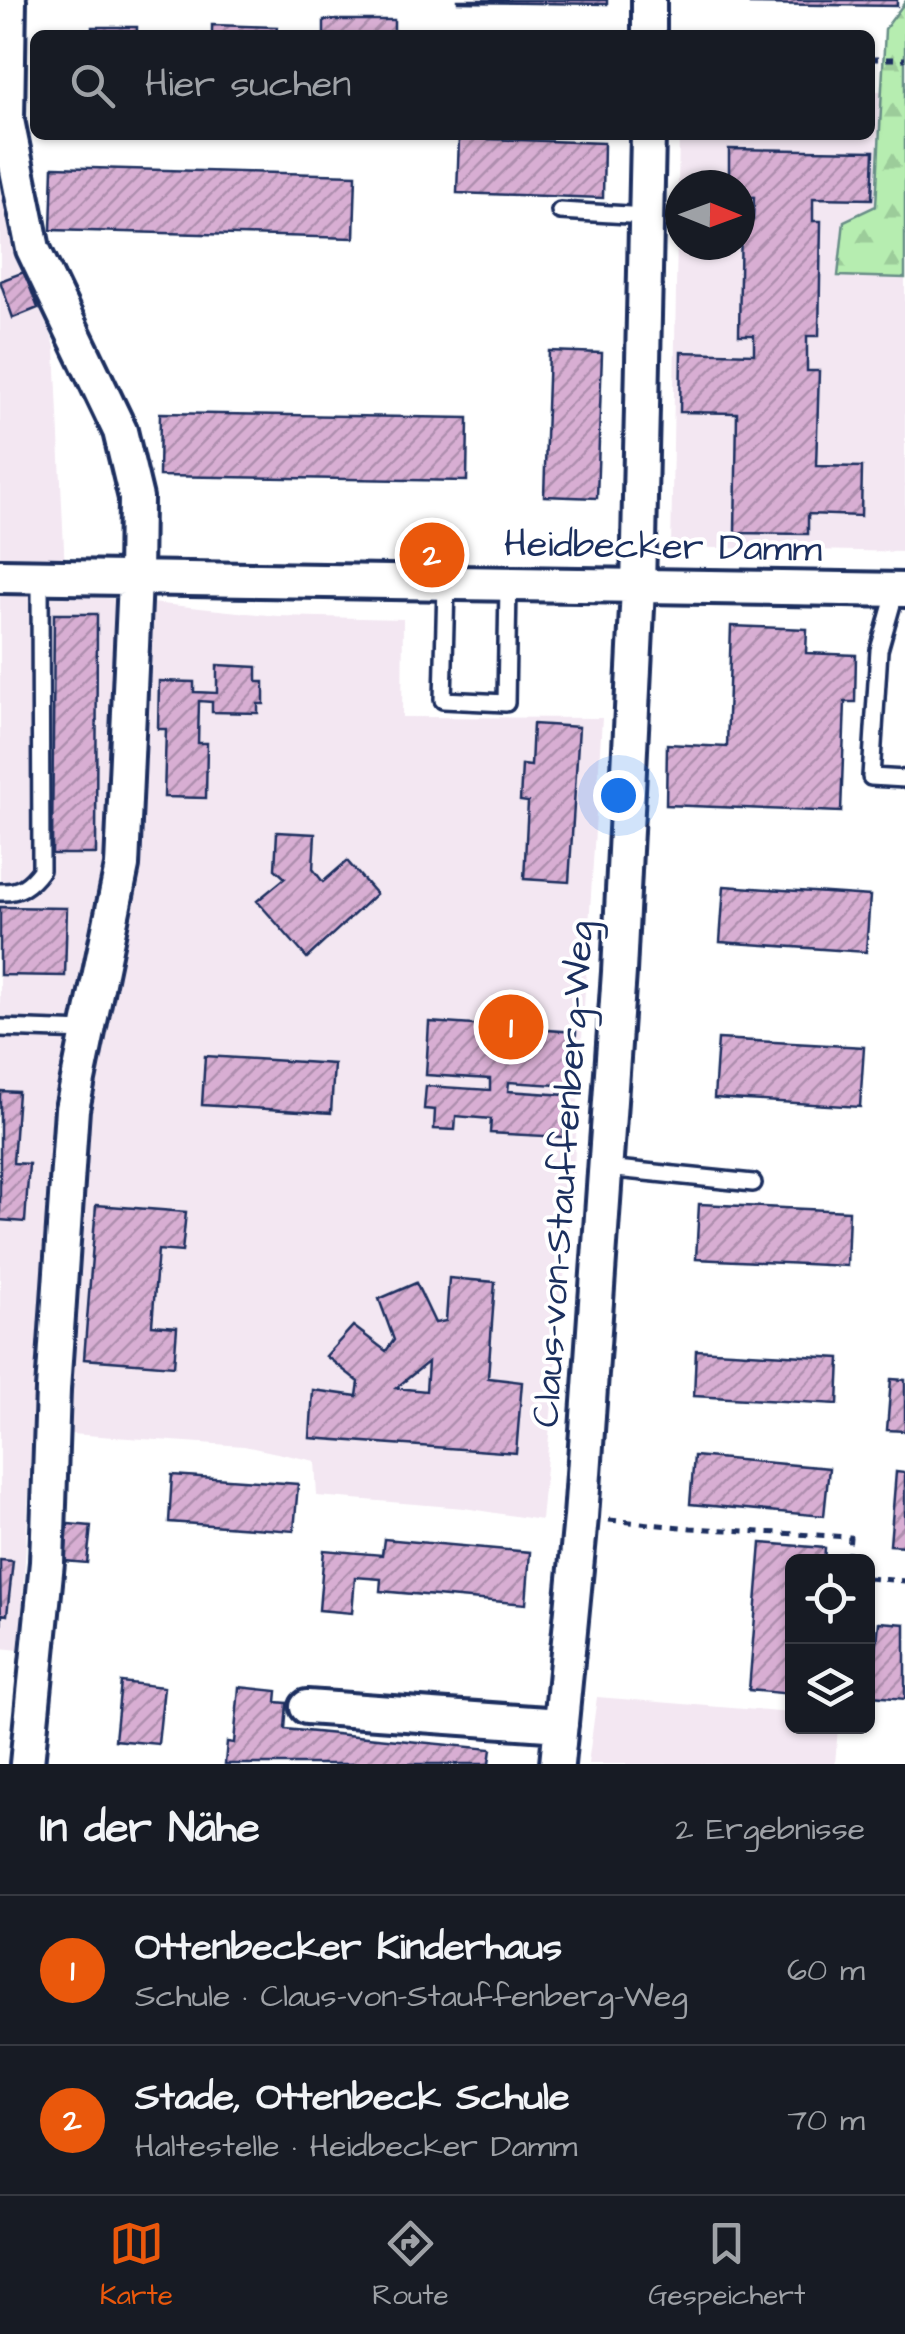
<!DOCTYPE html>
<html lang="de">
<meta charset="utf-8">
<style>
:root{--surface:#171b24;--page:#20242c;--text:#f1f3f6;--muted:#9ea1a6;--line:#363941;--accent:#ea580c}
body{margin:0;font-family:"Architects Daughter",sans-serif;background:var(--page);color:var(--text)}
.controls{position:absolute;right:30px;bottom:30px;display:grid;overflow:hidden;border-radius:15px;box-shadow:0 2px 8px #0004}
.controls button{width:90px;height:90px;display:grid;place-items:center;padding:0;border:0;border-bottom:2px solid var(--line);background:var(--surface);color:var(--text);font:50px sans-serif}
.compass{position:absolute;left:665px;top:170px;width:90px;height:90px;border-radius:50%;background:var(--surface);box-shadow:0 2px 8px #0004;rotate:91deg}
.you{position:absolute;left:618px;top:795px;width:35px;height:35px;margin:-25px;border:8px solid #fff;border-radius:50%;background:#1a73e8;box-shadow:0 0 0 15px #1a73e833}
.badge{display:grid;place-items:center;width:65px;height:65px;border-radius:50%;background:var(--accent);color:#fff;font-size:32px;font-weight:700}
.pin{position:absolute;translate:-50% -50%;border:5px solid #fff;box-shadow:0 2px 10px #0006}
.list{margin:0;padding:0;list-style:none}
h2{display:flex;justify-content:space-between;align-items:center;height:130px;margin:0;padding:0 40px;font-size:42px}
h2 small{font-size:32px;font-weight:400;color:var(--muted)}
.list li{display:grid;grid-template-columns:65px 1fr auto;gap:30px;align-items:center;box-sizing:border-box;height:150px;padding:0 40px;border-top:2px solid var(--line)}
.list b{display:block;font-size:38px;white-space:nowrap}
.list p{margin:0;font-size:32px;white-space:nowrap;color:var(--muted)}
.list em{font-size:32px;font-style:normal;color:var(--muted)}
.icon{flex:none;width:55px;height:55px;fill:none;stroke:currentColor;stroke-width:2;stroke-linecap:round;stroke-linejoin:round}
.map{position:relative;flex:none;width:905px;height:1764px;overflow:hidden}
.search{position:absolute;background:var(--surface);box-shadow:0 2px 8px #0004;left:30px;right:30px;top:30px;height:110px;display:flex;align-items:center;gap:25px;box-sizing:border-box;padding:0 35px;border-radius:15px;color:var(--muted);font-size:38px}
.sheet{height:430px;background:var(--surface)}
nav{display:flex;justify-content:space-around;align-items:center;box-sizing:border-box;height:140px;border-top:2px solid var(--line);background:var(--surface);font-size:28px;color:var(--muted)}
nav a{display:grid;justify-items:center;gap:5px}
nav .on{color:var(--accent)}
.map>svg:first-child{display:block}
.built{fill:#f3e7f2;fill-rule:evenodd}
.forest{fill:url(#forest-firs);stroke:#688e87;stroke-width:2.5}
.building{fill:url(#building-hatch);stroke:#1b2f5e;stroke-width:2.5;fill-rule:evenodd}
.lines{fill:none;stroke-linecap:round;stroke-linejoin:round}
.lane-casing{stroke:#1b2f5e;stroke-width:22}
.street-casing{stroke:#1b2f5e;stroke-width:40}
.path{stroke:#1b2f5e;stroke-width:5;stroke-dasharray:8 8;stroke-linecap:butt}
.lane{stroke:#fff;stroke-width:15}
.street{stroke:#fff;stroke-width:32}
.labels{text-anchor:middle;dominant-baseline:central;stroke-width:8;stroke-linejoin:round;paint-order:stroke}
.street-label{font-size:38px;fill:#1b2f5e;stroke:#fff}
</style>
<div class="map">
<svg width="905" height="1764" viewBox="0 0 905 1764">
<defs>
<pattern id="forest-firs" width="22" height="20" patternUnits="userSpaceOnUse" patternTransform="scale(2.5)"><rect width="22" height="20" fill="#b6edb0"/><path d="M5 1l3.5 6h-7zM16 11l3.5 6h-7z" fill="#9ccc9a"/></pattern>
<pattern id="building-hatch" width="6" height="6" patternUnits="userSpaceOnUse" patternTransform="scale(2.5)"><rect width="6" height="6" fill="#d8aed3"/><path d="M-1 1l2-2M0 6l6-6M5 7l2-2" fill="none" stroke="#ae8eae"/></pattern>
</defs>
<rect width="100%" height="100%" fill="#fff"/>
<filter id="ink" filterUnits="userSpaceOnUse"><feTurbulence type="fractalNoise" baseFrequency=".01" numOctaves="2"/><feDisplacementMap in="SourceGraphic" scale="20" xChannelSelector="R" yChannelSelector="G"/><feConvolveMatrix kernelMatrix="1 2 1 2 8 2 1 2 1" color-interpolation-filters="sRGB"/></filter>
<g filter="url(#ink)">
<path class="built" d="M870 91H905V552L671 547 679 135H870ZM680 185H740V245H680Z
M0 163 55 347 66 594 277 616 403 619 402 717 602 718 573 1183 541 1520 464 1508 317 1496 315 1461 244 1446 71 1434 52 1427 31 1451 20 1650 0 1648Z
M597 1697 792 1713V1726L838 1727 835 1764H588Z"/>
<path class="forest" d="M905 2V278L838 276 844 221 876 206 885 29Z"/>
<path class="building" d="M458 0H607V4L458 2Z
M750 0H897V6L750 4Z
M324 20H394V35H324Z
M212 25 277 27 276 35H212Z
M92 27H137V35H92Z
M459 138 604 143 603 198 457 193Z
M729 149 874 151 872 199 813 198V221H821L819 336H807V371H819L816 466 862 467 861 516 808 514V534L735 533 737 413 680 412 681 352 754 354V335H739L741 219 753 220 754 197 740 196V185H729Z
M53 167 356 175 354 238 51 230Z
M24 272 38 308 13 318 0 281Z
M549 351 602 353 597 498 544 496Z
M160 413 468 418 467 481 159 476Z
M54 614H97L96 854H52Z
M731 626 807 629 806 653 856 655 855 702H845L841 812 666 805 667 744 727 747Z
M217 665 257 667V682H264V704H258V713L212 712V702L199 701 198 743H207L206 798 164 797 166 729H158L159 681 194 682V692L217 693Z
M533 724 579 727 569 882 524 879 528 802 520 801 522 765 531 766Z
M277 832 315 834 313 869 323 882 347 861 376 894 307 958 257 901 285 878 275 869Z
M724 886 870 896 866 952 720 942Z
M0 907 67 908 65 976 0 975Z
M429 1022 576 1032 572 1086 509 1082 508 1091 566 1095 563 1137 490 1133 491 1119 456 1116 455 1130 434 1129 435 1110 424 1109 426 1086 490 1090V1079L426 1075Z
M718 1039 864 1047 860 1107 714 1098Z
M205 1056 334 1064 331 1113 202 1105Z
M0 1091 18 1092 13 1163 29 1164 25 1222 0 1220Z
M699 1204 849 1211 847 1266 696 1259Z
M96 1205 186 1212 182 1252 158 1250 152 1325 177 1327 174 1366 84 1359Z
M449 1278 495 1282 488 1378 522 1382 516 1453 310 1438 313 1390 357 1396 359 1382 326 1356 353 1326 386 1351 394 1340 379 1299 416 1283 435 1323 446 1321ZM428 1362 426 1391 396 1388Z
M696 1350 840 1358 838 1404 694 1396Z
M891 1379 905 1380V1431L887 1430Z
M694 1456 829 1468 824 1516 690 1504Z
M896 1472 905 1473V1546L890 1545Z
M172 1475 298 1484 294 1531 169 1522Z
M68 1524 91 1526 87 1563 65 1561Z
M384 1539 530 1552 526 1604 380 1591 381 1579 355 1577 352 1613 319 1610 324 1550 382 1555Z
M761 1543 825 1548 824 1562H792V1694L749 1690Z
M0 1560 13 1561 7 1615 2 1614 1 1632Z
M879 1622 905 1624V1699L872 1696Z
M121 1682 164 1687 158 1744 115 1740Z
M239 1687 277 1691 276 1702 287 1703 285 1729 491 1749 489 1764H225L227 1742 234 1743Z"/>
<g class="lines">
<defs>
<path id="lane" d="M560 211 646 216
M446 585 443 700 506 703 508 586
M896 590 879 650 871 777 905 779
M0 892C20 893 30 885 41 870L40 577
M0 1028 88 1031
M606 1168 753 1183"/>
<path id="street" d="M9 0 7 120 33 249 120 431 136 498 135 580 122 866 72 1109 53 1390 47 1562 27 1764
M649 0V35
M0 576 905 590
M307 1707 561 1725
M557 1764 581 1517 619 972 638 588 648 135"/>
</defs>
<use href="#lane" class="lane-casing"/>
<use href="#street" class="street-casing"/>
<path class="path" d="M870 59H905
M609 1520 691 1528 850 1537 848 1562
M868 1578 905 1581"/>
<use href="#lane" class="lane"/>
<use href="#street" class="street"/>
</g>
</g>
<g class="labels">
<g class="street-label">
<text transform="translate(663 547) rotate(1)">Heidbecker Damm</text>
<text transform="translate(564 1174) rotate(-86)">Claus-von-Stauffenberg-Weg</text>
</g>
</g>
</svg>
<div class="controls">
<button><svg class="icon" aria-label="locate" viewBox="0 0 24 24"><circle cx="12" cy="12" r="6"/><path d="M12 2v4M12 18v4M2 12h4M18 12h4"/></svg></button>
<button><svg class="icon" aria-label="layers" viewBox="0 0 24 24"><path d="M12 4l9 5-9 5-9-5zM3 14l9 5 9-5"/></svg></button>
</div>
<svg class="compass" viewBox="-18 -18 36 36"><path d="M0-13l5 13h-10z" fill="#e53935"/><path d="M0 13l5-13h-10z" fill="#9ea1a6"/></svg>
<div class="you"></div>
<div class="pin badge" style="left:511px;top:1027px">1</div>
<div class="pin badge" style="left:432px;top:555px">2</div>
<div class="search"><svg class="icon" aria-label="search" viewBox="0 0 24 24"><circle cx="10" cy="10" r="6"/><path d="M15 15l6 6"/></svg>Hier suchen</div>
</div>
<section class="sheet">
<h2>In der Nähe<small>2 Ergebnisse</small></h2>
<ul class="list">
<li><span class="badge">1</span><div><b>Ottenbecker Kinderhaus</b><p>Schule · Claus-von-Stauffenberg-Weg</p></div><em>60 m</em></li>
<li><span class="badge">2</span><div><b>Stade, Ottenbeck Schule</b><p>Haltestelle · Heidbecker Damm</p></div><em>70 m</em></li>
</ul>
</section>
<nav>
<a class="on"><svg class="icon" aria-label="map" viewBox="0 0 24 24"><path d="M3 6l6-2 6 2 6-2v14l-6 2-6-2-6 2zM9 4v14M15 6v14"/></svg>Karte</a>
<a><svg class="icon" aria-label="directions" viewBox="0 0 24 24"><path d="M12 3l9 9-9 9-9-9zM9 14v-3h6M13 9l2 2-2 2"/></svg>Route</a>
<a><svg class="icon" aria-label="saved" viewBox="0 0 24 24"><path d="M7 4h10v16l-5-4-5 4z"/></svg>Gespeichert</a>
</nav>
